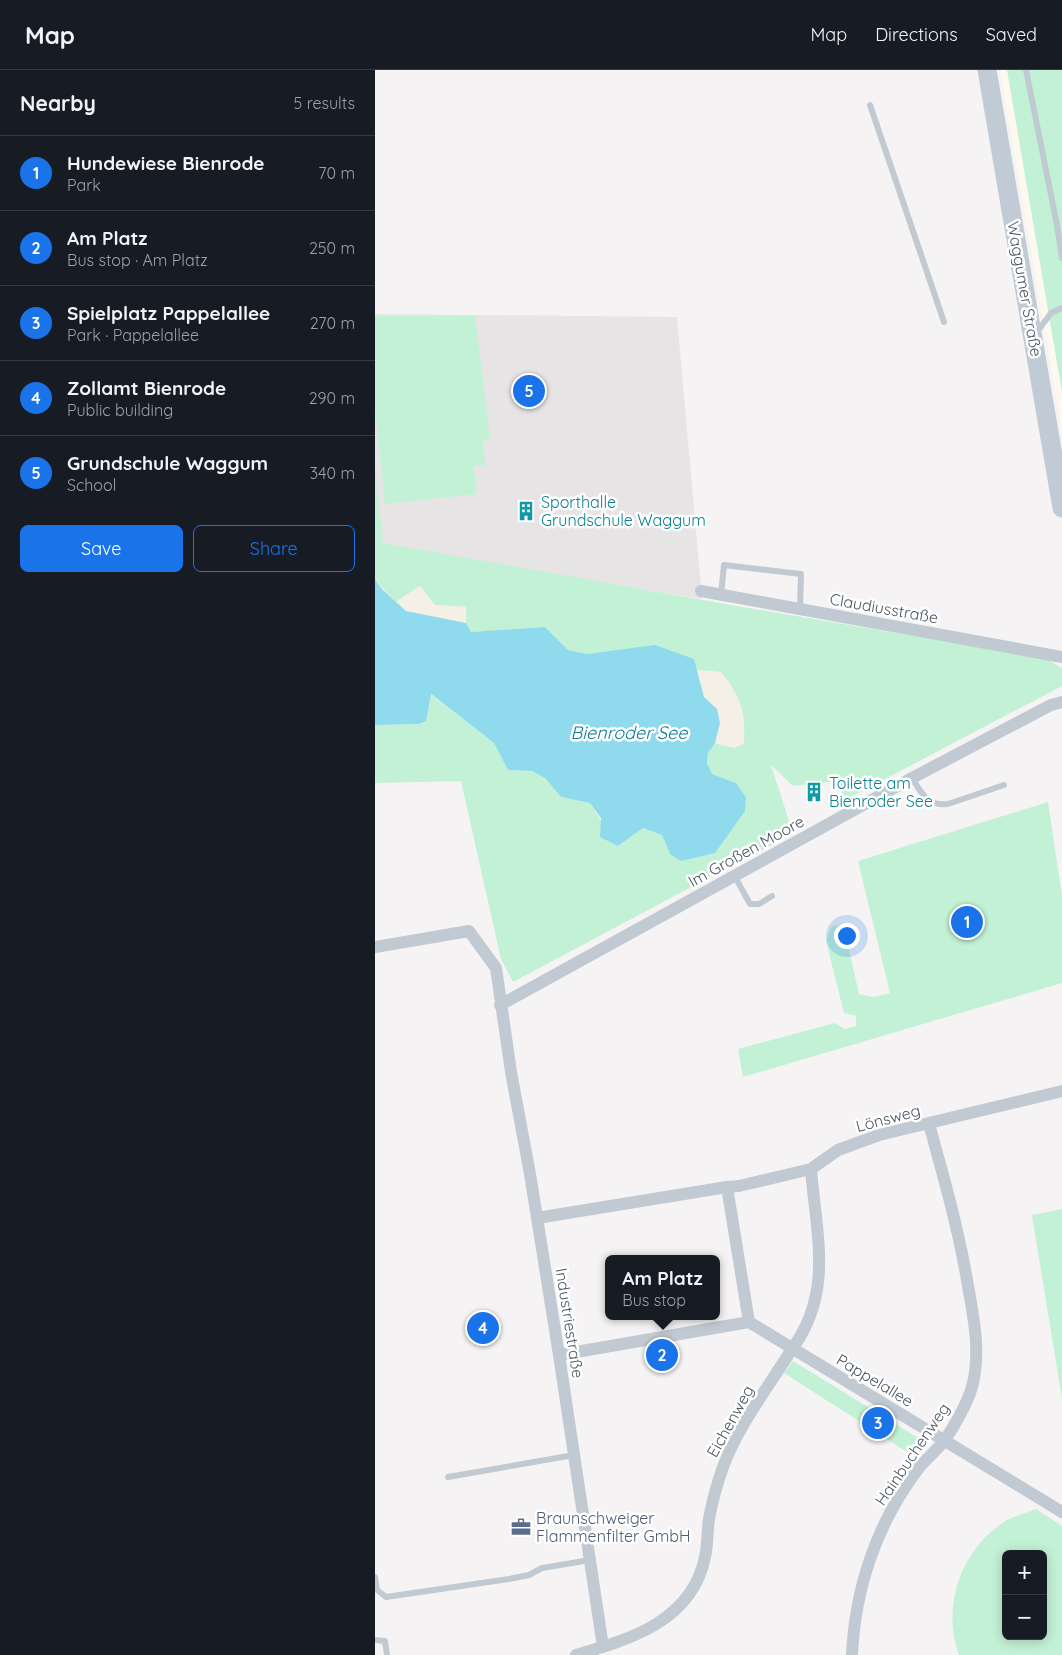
<!DOCTYPE html>
<meta charset="utf-8">
<style>
:root{--surface:#171b24;--page:#242831;--text:#f1f3f6;--muted:#9ea1a6;--line:#363941;--accent:#1a73e8}
body{margin:0;font-family:Quicksand,sans-serif;background:var(--page);color:var(--text)}
.controls{position:absolute;right:15px;bottom:15px;display:grid;overflow:hidden;border-radius:8px;box-shadow:0 2px 12px #0003}
.controls button{width:45px;height:45px;display:grid;place-items:center;padding:0;border:0;border-bottom:1px solid var(--line);background:var(--surface);color:var(--text);font:25px sans-serif}
.you{position:absolute;left:471px;top:865px;width:18px;height:18px;margin:-12px;border:4px solid #fff;border-radius:50%;background:#1a73e8;box-shadow:0 0 0 8px #1a73e833}
.badge{display:grid;place-items:center;width:32px;height:32px;border-radius:50%;background:var(--accent);color:#fff;font-size:16px;font-weight:700}
.pin{position:absolute;translate:-50% -50%;border:2px solid #fff;box-shadow:0 1px 5px #0006}
.popup{position:absolute;left:230px;top:1185px;width:115px;height:65px;box-sizing:border-box;display:grid;place-content:center;border-radius:8px;background:var(--surface);filter:drop-shadow(0 1px 4px #0005);font-size:16px;white-space:nowrap;color:var(--muted)}
.popup b{font-size:19px;color:var(--text)}
.popup::after{content:'';position:absolute;left:50%;top:100%;margin-left:-10px;border:10px solid transparent;border-top-color:var(--surface)}
.list{margin:0;padding:0;list-style:none}
h2{display:flex;justify-content:space-between;align-items:center;height:65px;margin:0;padding:0 20px;font-size:21px}
h2 small{font-size:16px;font-weight:400;color:var(--muted)}
.list li{display:grid;grid-template-columns:32px 1fr auto;gap:15px;align-items:center;box-sizing:border-box;height:75px;padding:0 20px;border-top:1px solid var(--line)}
.list b{display:block;font-size:19px;white-space:nowrap}
.list p{margin:0;font-size:16px;white-space:nowrap;color:var(--muted)}
.list em{font-size:16px;font-style:normal;color:var(--muted)}
.actions{display:flex;gap:10px;padding:15px 20px}
.actions a{flex:1;padding:11px 0;border:1px solid var(--accent);border-radius:8px;text-align:center;font-size:18px;color:var(--accent)}
.actions .main{background:var(--accent);color:#fff}
.map{position:relative;flex:none;width:687px;height:1585px;overflow:hidden}
header{display:flex;align-items:center;gap:30px;box-sizing:border-box;height:70px;padding:0 25px;background:var(--surface);border-bottom:1px solid var(--line)}
header strong{font-size:24px}
nav{display:flex;gap:28px;margin-inline-start:auto;font-size:18px}
main{display:flex}
aside{flex:1;background:var(--surface)}
.map>svg:first-child{display:block}
.commercial{fill:#fdf9ef}
.education{fill:#e6e4e5}
.green{fill:#c3f1d5;fill-rule:evenodd}
.sand{fill:#f5f0e5}
.water{fill:#90daee}
.lines{fill:none;stroke-linecap:round;stroke-linejoin:round}
.lane{stroke:#c1cad2;stroke-width:6}
.street{stroke:#c1cad2;stroke-width:12}
.secondary{stroke:#c1cbd6;stroke-width:19}
.labels{text-anchor:middle;dominant-baseline:central;stroke-width:5;stroke-linejoin:round;paint-order:stroke}
.street-label{font-size:16px;fill:#4a5661;stroke:#fff}
.culture-label{font-size:16px;fill:#0d838f;stroke:#fff;text-anchor:start}
.service-label{font-size:16px;fill:#4e5e75;stroke:#fff;text-anchor:start}
.water-label{font-size:18px;font-style:italic;fill:#0c7c9b;stroke:#fff}
</style>
<header>
<strong>Map</strong>
<nav><a>Map</a><a>Directions</a><a>Saved</a></nav>
</header>
<main>
<aside>
<h2>Nearby<small>5 results</small></h2>
<ul class="list">
<li><span class="badge">1</span><div><b>Hundewiese Bienrode</b><p>Park</p></div><em>70 m</em></li>
<li><span class="badge">2</span><div><b>Am Platz</b><p>Bus stop · Am Platz</p></div><em>250 m</em></li>
<li><span class="badge">3</span><div><b>Spielplatz Pappelallee</b><p>Park · Pappelallee</p></div><em>270 m</em></li>
<li><span class="badge">4</span><div><b>Zollamt Bienrode</b><p>Public building</p></div><em>290 m</em></li>
<li><span class="badge">5</span><div><b>Grundschule Waggum</b><p>School</p></div><em>340 m</em></li>
</ul>
<div class="actions"><a class="main">Save</a><a>Share</a></div>
</aside>
<div class="map">
<svg width="687" height="1585" viewBox="0 0 687 1585">
<rect width="100%" height="100%" fill="#f5f3f3"/>
<path class="commercial" d="M625 0H687V361Z"/>
<path class="education" d="M0 244 302 247 327 529 173 504 7 473 0 395Z"/>
<path class="green" d="M632 0H687V322Z
M0 246H100L115 369 108 370 110 395 99 396 102 424 10 434 0 340Z
M0 395 8 473 379 539 670 588 687 598V616L470 730 462 711 418 716 396 695 418 763 359 796 348 795 334 802 335 807 138 912 126 889 86 711 0 713V655L44 654 55 624 119 673 133 700 157 701 170 708 186 727 215 733 243 776 268 758 287 765 295 784 371 727 361 713 337 704C330 690 330 686 340 673L359 678 346 602 321 600 319 589 239 581 212 584 193 580 170 557 96 562 91 553V537L60 535 45 516 21 532 0 510Z
M673 732 687 826V913L368 1007 363 979 460 953 470 959 481 956V946L469 943 451 871 456 857 468 853 484 924 499 927 515 923 483 791Z
M687 1139V1329L657 1145Z
M418 1291 543 1368 551 1377 543 1389 409 1303Z
M661 1439 687 1456V1585H584C566 1537 586 1480 629 1452 638 1446 651 1443 661 1439ZM631 1484H668V1566H631Z"/>
<path class="sand" d="M45 516 60 535 91 537V553L31 541 21 532Z
M321 600 346 602C366 626 371 643 369 674L359 678 340 673 345 653 342 639 329 627 326 612Z"/>
<path class="water" d="M0 510 8 520 31 541 91 553 96 562 170 557 193 580 212 584 280 575 319 589 329 627 342 639 345 653 340 673 333 683 332 693 337 704 361 713 371 727 370 741 340 783 306 791 295 784 287 765 268 758 243 776 225 767 226 748 215 733 186 727 170 708 157 701 133 700 119 673 56 624 51 651 44 654 0 655Z"/>
<g class="lines">
<path class="lane" d="M651 0 682 155 687 188
M495 35 569 252
M662 262 676 243 687 238
M346 525 349 495 426 504 425 539
M537 708C547 724 552 736 573 734L629 715
M359 805 375 834H384L397 826
M73 1407 199 1385
M0 1507 2 1520 11 1527 134 1509 154 1505 167 1498 215 1490
M0 1570 10 1571 12 1585"/>
<path class="street" d="M326 521 687 587
M0 877 94 861 121 898 136 1002 155 1104 184 1285 228 1577
M125 935 537 708 676 635 687 632
M352 1117 364 1116 436 1099 463 1080 504 1065 687 1021
M162 1148 352 1117 374 1252
M374 1252 687 1442
M184 1285 374 1252
M201 1585C256 1569 317 1551 330 1487 333 1475 332 1461 334 1449 337 1432 342 1414 348 1397 363 1356 394 1316 417 1279 459 1222 441 1164 436 1099
M477 1585C480 1518 502 1453 543 1399 551 1389 561 1381 569 1371 579 1357 592 1334 597 1317 606 1284 599 1249 593 1216 584 1161 569 1108 554 1054"/>
<path class="secondary" d="M612 0 687 438"/>
</g>
<defs>
<symbol id="building-bare" viewBox="-9 -9 18 18"><path d="M-4-6H4V6H1V3H-1V6H-4ZM-2.5-4.3h1.7v1.8h-1.7ZM.8-4.3h1.7v1.8H.8ZM-2.5-1h1.7V.8h-1.7ZM.8-1h1.7V.8H.8Z" fill="#0f9aa8" stroke="#fff" stroke-width="2.5" paint-order="stroke"/></symbol>
<symbol id="office-bare" viewBox="-9 -9 18 18"><path d="M-6-3h4V-5.5h4V-3h4V5H-6ZM-1-4.5V-3h2v-1.5ZM-6 0V1H6V0Z" fill="#5c6f8a" stroke="#fff" stroke-width="2.5" paint-order="stroke"/></symbol>
</defs>
<g fill-rule="evenodd">
<use href="#building-bare" x="137" y="427" width="28" height="28"/>
<use href="#building-bare" x="425" y="708" width="28" height="28"/>
<use href="#office-bare" x="132" y="1443" width="28" height="28"/>
</g>
<g class="labels">
<g class="street-label">
<text transform="translate(650 219) rotate(80)">Waggumer Straße</text>
<text transform="translate(509 538) rotate(10)">Claudiusstraße</text>
<text transform="translate(371 781) rotate(-29)">Im Großen Moore</text>
<text transform="translate(513 1048) rotate(-15)">Lönsweg</text>
<text transform="translate(195 1253) rotate(81)">Industriestraße</text>
<text transform="translate(500 1310) rotate(31)">Pappelallee</text>
<text transform="translate(355 1351) rotate(-61)">Eichenweg</text>
<text transform="translate(537 1384) rotate(-56)">Hainbuchenweg</text>
</g>
<g class="culture-label">
<text x="166" y="432">Sporthalle<tspan x="166" dy="18">Grundschule Waggum</tspan></text>
<text x="454" y="713">Toilette am<tspan x="454" dy="18">Bienroder See</tspan></text>
</g>
<g class="service-label">
<text x="161" y="1448">Braunschweiger<tspan x="161" dy="18">Flammenfilter GmbH</tspan></text>
</g>
<g class="water-label">
<text x="254" y="662">Bienroder See</text>
</g>
</g>
</svg>
<div class="controls">
<button>+</button>
<button>−</button>
</div>
<div class="you"></div>
<div class="pin badge" style="left:592px;top:852px">1</div>
<div class="pin badge" style="left:287px;top:1285px">2</div>
<div class="popup"><b>Am Platz</b>Bus stop</div>
<div class="pin badge" style="left:503px;top:1353px">3</div>
<div class="pin badge" style="left:108px;top:1258px">4</div>
<div class="pin badge" style="left:154px;top:321px">5</div>
</div>
</main>
